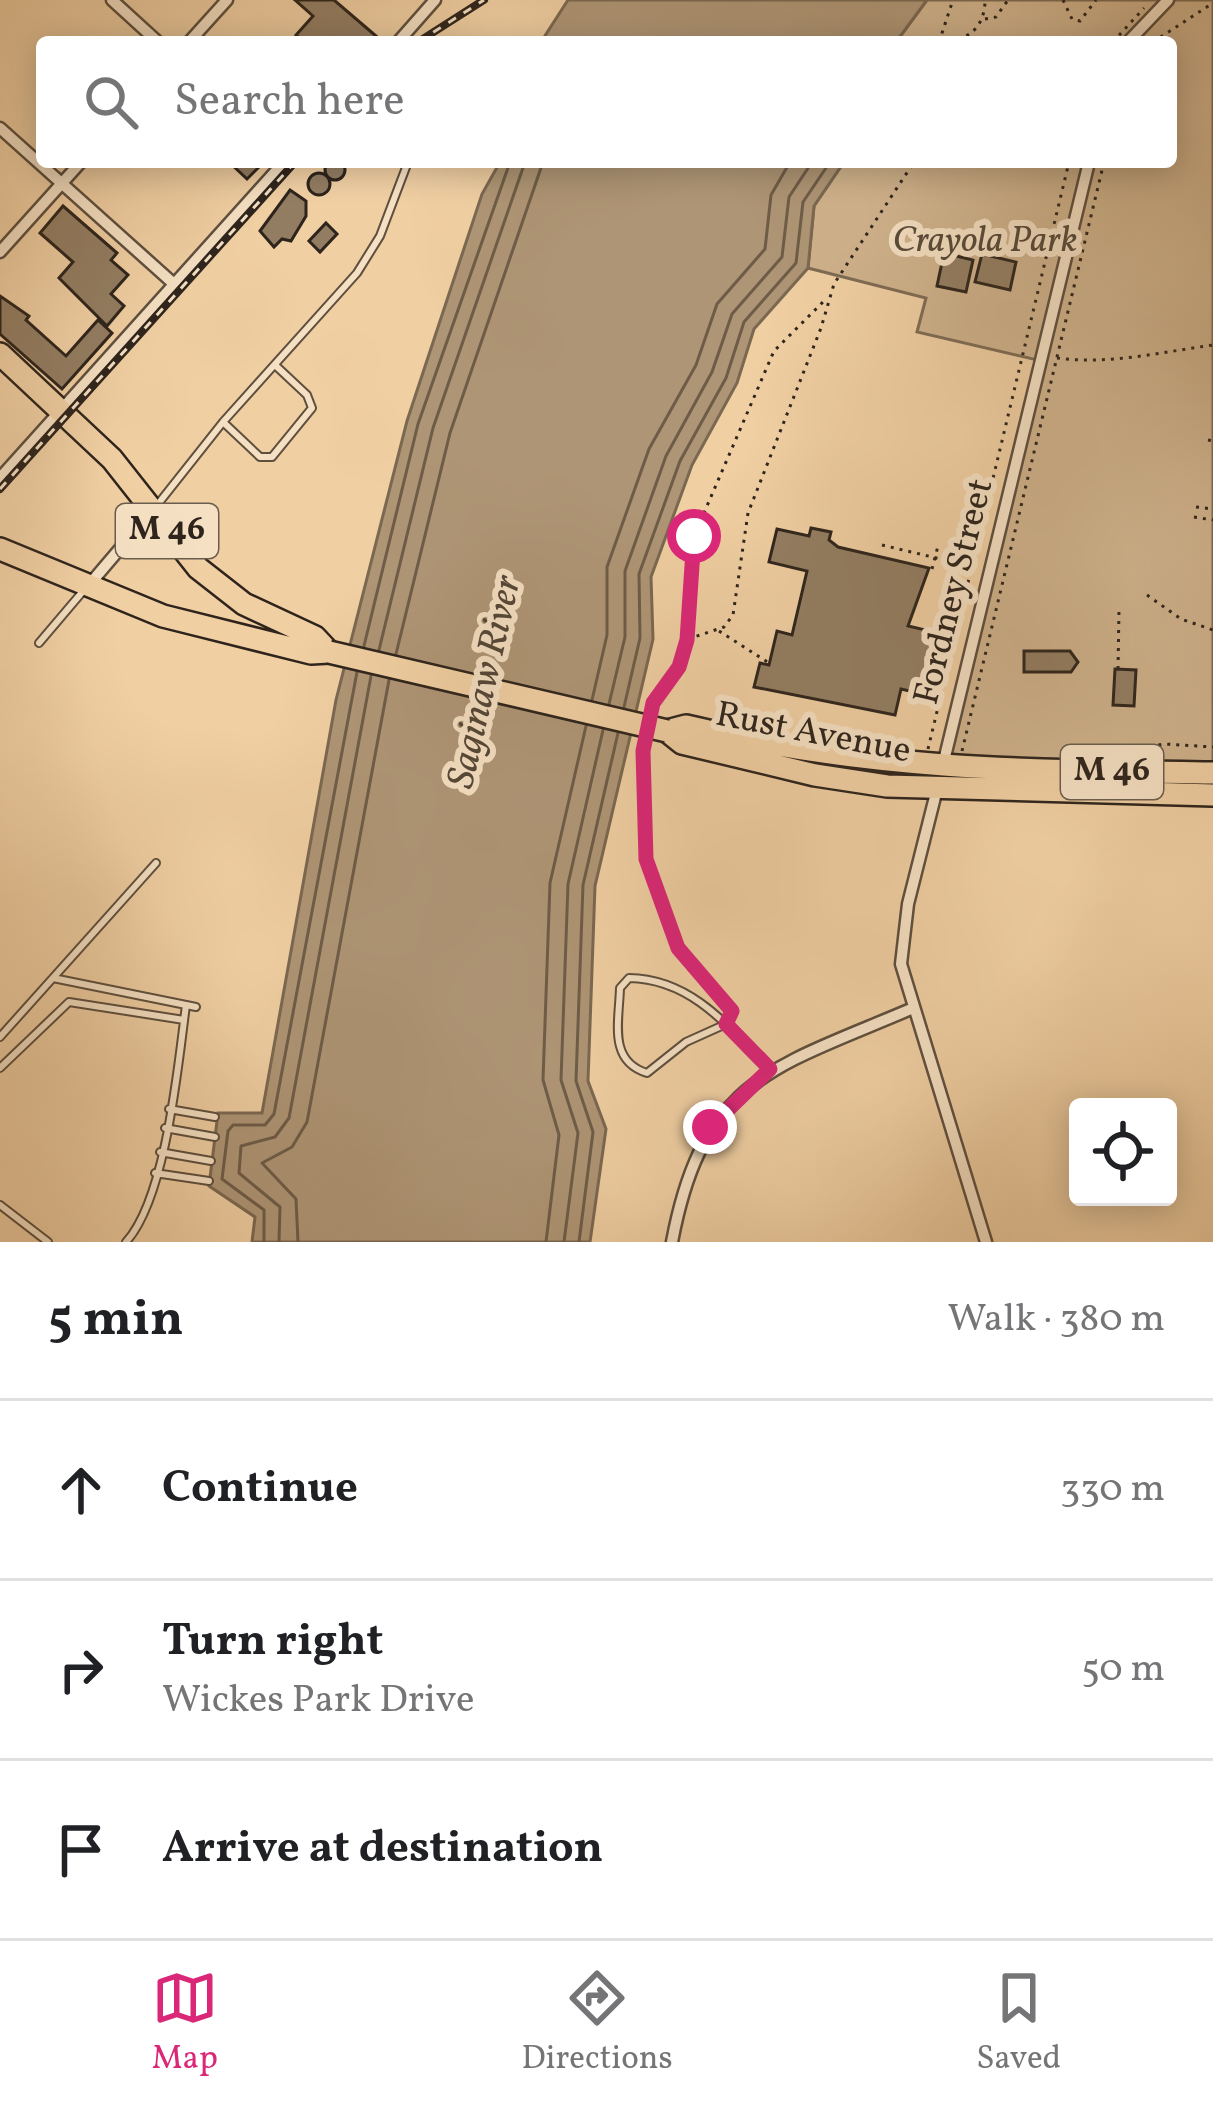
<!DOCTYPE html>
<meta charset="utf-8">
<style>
:root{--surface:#fff;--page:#f2f2f2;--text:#202124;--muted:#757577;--line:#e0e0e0;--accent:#db2777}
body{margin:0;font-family:Vollkorn,serif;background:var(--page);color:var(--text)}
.controls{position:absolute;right:36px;bottom:36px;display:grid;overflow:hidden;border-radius:12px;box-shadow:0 6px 30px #0003}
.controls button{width:108px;height:108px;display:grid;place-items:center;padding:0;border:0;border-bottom:3px solid var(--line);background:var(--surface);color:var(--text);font:60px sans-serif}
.stop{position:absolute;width:36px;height:36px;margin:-27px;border:9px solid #db2777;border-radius:50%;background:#fff}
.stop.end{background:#db2777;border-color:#fff;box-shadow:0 3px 12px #0008}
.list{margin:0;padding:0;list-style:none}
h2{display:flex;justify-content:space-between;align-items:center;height:156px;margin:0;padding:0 48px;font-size:51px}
h2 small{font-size:39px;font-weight:400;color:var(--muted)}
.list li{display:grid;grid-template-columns:78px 1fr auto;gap:36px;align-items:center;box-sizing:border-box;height:180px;padding:0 48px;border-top:3px solid var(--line)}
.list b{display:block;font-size:45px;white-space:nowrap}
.list p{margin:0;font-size:39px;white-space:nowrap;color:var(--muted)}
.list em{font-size:39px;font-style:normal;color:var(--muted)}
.icon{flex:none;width:66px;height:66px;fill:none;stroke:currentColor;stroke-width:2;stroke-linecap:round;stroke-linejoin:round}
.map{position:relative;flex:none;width:1213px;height:1242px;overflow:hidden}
.search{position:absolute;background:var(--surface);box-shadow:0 6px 30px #0003;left:36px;right:36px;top:36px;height:132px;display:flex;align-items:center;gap:30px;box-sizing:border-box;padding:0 42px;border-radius:12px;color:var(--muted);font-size:45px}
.sheet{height:696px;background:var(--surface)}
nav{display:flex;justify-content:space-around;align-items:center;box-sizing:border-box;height:168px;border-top:3px solid var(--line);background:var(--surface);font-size:33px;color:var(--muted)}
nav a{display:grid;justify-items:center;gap:6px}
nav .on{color:var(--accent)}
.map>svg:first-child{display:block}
.green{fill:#cfb28c;stroke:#7e6b54;stroke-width:3}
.water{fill:#ae9575;stroke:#7b6851;stroke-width:3}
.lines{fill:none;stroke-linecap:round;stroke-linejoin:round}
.shore{stroke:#6e5c48;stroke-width:3}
.building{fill:#937d62;stroke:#2e241c;stroke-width:3}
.lane-casing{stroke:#5e4f3e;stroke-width:10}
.street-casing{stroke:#5e4f3e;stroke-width:15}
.highway-casing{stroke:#2e241c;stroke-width:26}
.path{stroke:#2e241c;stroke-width:3;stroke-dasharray:3 6;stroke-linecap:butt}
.lane{stroke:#f5e0c3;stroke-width:6}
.street{stroke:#f5e0c3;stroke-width:10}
.highway{stroke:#f0cfa3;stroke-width:21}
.rail-casing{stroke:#2e241c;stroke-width:8}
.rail{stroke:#f5e0c3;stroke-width:3;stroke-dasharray:9;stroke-linecap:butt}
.highway-bridge-casing{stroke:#2e241c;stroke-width:26;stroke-linecap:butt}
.highway-bridge{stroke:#f0cfa3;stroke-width:21}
.route{stroke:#db2777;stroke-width:15}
.labels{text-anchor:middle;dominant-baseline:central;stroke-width:12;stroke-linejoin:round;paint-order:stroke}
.shield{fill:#f5e0c3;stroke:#6a5c4e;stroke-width:3}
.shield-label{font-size:33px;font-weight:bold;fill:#2e241c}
.park-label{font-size:36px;font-style:italic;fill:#564838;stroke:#f5e0c3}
.street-label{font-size:36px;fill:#2e241c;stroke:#f5e0c3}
.water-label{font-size:39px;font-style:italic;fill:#544637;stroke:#f5e0c3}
</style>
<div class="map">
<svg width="1213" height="1242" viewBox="0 0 1213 1242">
<rect width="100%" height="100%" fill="#f0cfa3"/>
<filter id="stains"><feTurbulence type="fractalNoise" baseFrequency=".00167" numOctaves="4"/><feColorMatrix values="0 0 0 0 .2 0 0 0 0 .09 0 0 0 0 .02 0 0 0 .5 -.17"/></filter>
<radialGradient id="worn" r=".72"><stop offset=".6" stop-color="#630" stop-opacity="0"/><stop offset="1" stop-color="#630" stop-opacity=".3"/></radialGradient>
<path class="green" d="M927 0H1213V773L942 768 1042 361 917 332 926 298 808 268 814 206 844 162H1171V42H896Z"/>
<path class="water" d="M568 0H927L896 42H541Z
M500 162H844L814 206 808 268 754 329 737 383 692 465 651 577 653 639 595 886 588 1081 606 1129 590 1242H252L255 1217 209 1186 218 1113H262L336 700 407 421 482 194Z"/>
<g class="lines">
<path class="shore" d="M364 646 418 424 510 162
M379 650 433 428 525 162
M396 654 450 433 543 162
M592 700 607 635V567L649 449 696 365 717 304 765 249 771 195 790 162
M609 704 625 637V571L666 456 712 372 732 314 782 257 789 197 812 162
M624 707 640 638 639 574 680 461 726 378 744 322 796 263 803 202 830 162
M264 1242V1210L222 1179 228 1131 233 1125H265L274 1114 357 672
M279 1242 280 1207 239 1173 241 1146 275 1137 289 1118 371 676
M298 1242 296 1199 262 1163 292 1147 307 1122 389 680
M546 1242 559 1135 543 1080 550 883 586 726
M564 1242 578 1133 561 1080 568 884 603 730
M579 1242 593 1132 576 1081 583 885 618 733"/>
</g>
<path class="building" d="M295 0H334L376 36 371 42H304L296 35 313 16Z
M325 170a10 10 0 1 1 20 0a10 10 0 1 1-20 0Z
M229 162H262L263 163 247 179Z
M308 184a11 11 0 1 1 22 0a11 11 0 1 1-22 0Z
M290 190 306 201V216L291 241 282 239 274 247 260 231Z
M63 206 117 253 111 260 128 275 111 294 124 306 107 326 59 278 73 262 40 233Z
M326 223 337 234 320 252 309 241Z
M944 253 973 260 966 292 937 286Z
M982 254 1016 262 1010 290 975 282Z
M0 296 29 316 26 320 66 356 98 320 112 333 62 389 0 334Z
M811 528 831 532 829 540 838 547 929 568 908 626 947 635 932 696 901 689 895 715 754 687 760 663 769 665 777 631 792 635 807 571 769 562 777 529 809 536Z
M1024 651H1070L1078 662 1071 672H1024Z
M1115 669 1136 670 1134 706 1113 705Z"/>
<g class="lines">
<defs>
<path id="lane" d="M223 422 260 457H272L312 408 307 395 275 365
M154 509 223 422 357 273 380 236 408 162
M39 643 84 590
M53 978 196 1007
M726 1024 686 1042 647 1073C608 1061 619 1022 620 988L629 978C692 979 729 1027 769 1069
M0 1037 156 863
M0 1068 69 1002 184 1020
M169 1109 215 1117
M165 1128 215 1137
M160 1152 211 1161
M155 1173 209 1181
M0 1205 48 1242
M126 1242C166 1198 178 1066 186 1005"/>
<path id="street" d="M112 0 158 42
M189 42 227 0
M398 42 435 0
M1128 42 1168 0
M0 128 174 284
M0 252 81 162
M0 478 284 162
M89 585 152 511
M943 765 1089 162
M937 789 908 904 901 964 986 1242
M672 1242C703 1078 773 1068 911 1009"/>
<path id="highway" d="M0 354 112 459 198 568 244 604 315 637 329 652
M0 549 163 616 311 653 329 652
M667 731 682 743 815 775 887 786 1213 795
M667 731 686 726C868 770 1028 771 1213 773"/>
</defs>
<use href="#lane" class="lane-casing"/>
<use href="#street" class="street-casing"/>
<use href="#highway" class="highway-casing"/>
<path class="path" d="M1063 0 1072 19 1080 21 1096 0
M985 19 996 17 1008 0
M940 39C967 44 985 27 985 0
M939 42 953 0
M1113 42 1144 8
M1153 42 1213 3
M1057 358C1108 365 1162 352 1213 345
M1208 440 1213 441
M1196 507 1213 509
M1194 517 1213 520
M882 545 974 567
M932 569 938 546
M1147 595 1181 619 1213 630
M719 631 769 663
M943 634 949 604
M688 639 724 627 733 615 748 513 821 328 834 284 914 162
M1118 669 1119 609
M652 709 679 667 687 641 694 536 774 351 827 298
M645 741 644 836 657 898 678 948 732 1011 729 1017
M928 749 1069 162
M962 751 1104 162
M1096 754 1165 744 1213 747"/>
<use href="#lane" class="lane"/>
<use href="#street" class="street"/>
<use href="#highway" class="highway"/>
<defs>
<path id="rail" d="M418 42 484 0
M0 489 295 162"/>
</defs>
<use href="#rail" class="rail-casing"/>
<use href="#rail" class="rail"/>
<defs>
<path id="highway-bridge" d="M329 652 667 731"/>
</defs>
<use href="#highway-bridge" class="highway-bridge-casing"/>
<use href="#highway-bridge" class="highway-bridge"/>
</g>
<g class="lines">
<path class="route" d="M694 536 687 640 679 667 653 703 643 751 646 859 678 948 732 1011 726 1024 770 1069 710 1127"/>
</g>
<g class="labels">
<g class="shield">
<rect x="116" y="504" width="102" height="54" rx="9"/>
<rect x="1061" y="745" width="102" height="54" rx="9"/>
</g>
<g class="shield-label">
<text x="167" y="531">M 46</text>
<text x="1112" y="772">M 46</text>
</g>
<g class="park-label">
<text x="985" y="242">Crayola Park</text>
</g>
<g class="street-label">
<text transform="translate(955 592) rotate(-76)">Fordney Street</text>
<text transform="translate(813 734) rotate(11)">Rust Avenue</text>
</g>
<g class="water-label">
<text transform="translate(486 682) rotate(-77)">Saginaw River</text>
</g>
</g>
<rect width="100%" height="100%" filter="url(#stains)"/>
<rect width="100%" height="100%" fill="url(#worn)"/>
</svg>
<div class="controls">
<button><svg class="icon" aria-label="locate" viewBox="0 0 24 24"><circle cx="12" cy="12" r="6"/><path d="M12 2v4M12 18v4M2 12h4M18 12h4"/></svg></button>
</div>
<div class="stop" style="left:694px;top:536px"></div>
<div class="stop end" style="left:710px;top:1127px"></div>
<div class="search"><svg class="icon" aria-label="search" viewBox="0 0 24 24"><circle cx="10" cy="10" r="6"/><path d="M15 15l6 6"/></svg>Search here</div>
</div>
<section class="sheet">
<h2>5 min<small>Walk · 380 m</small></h2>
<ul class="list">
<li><svg class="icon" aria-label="ahead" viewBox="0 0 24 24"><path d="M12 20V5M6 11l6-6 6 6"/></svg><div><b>Continue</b></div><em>330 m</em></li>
<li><svg class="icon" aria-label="right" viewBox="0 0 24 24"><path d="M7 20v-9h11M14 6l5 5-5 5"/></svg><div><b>Turn right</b><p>Wickes Park Drive</p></div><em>50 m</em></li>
<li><svg class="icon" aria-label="arrive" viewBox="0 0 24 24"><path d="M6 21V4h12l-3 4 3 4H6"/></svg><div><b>Arrive at destination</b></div></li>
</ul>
</section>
<nav>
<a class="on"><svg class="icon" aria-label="map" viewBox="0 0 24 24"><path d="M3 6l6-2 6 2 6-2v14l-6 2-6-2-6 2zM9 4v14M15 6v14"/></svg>Map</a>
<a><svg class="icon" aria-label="directions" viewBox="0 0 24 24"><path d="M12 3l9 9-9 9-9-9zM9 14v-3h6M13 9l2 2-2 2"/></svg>Directions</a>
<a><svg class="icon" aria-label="saved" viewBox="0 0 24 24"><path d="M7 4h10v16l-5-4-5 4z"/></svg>Saved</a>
</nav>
